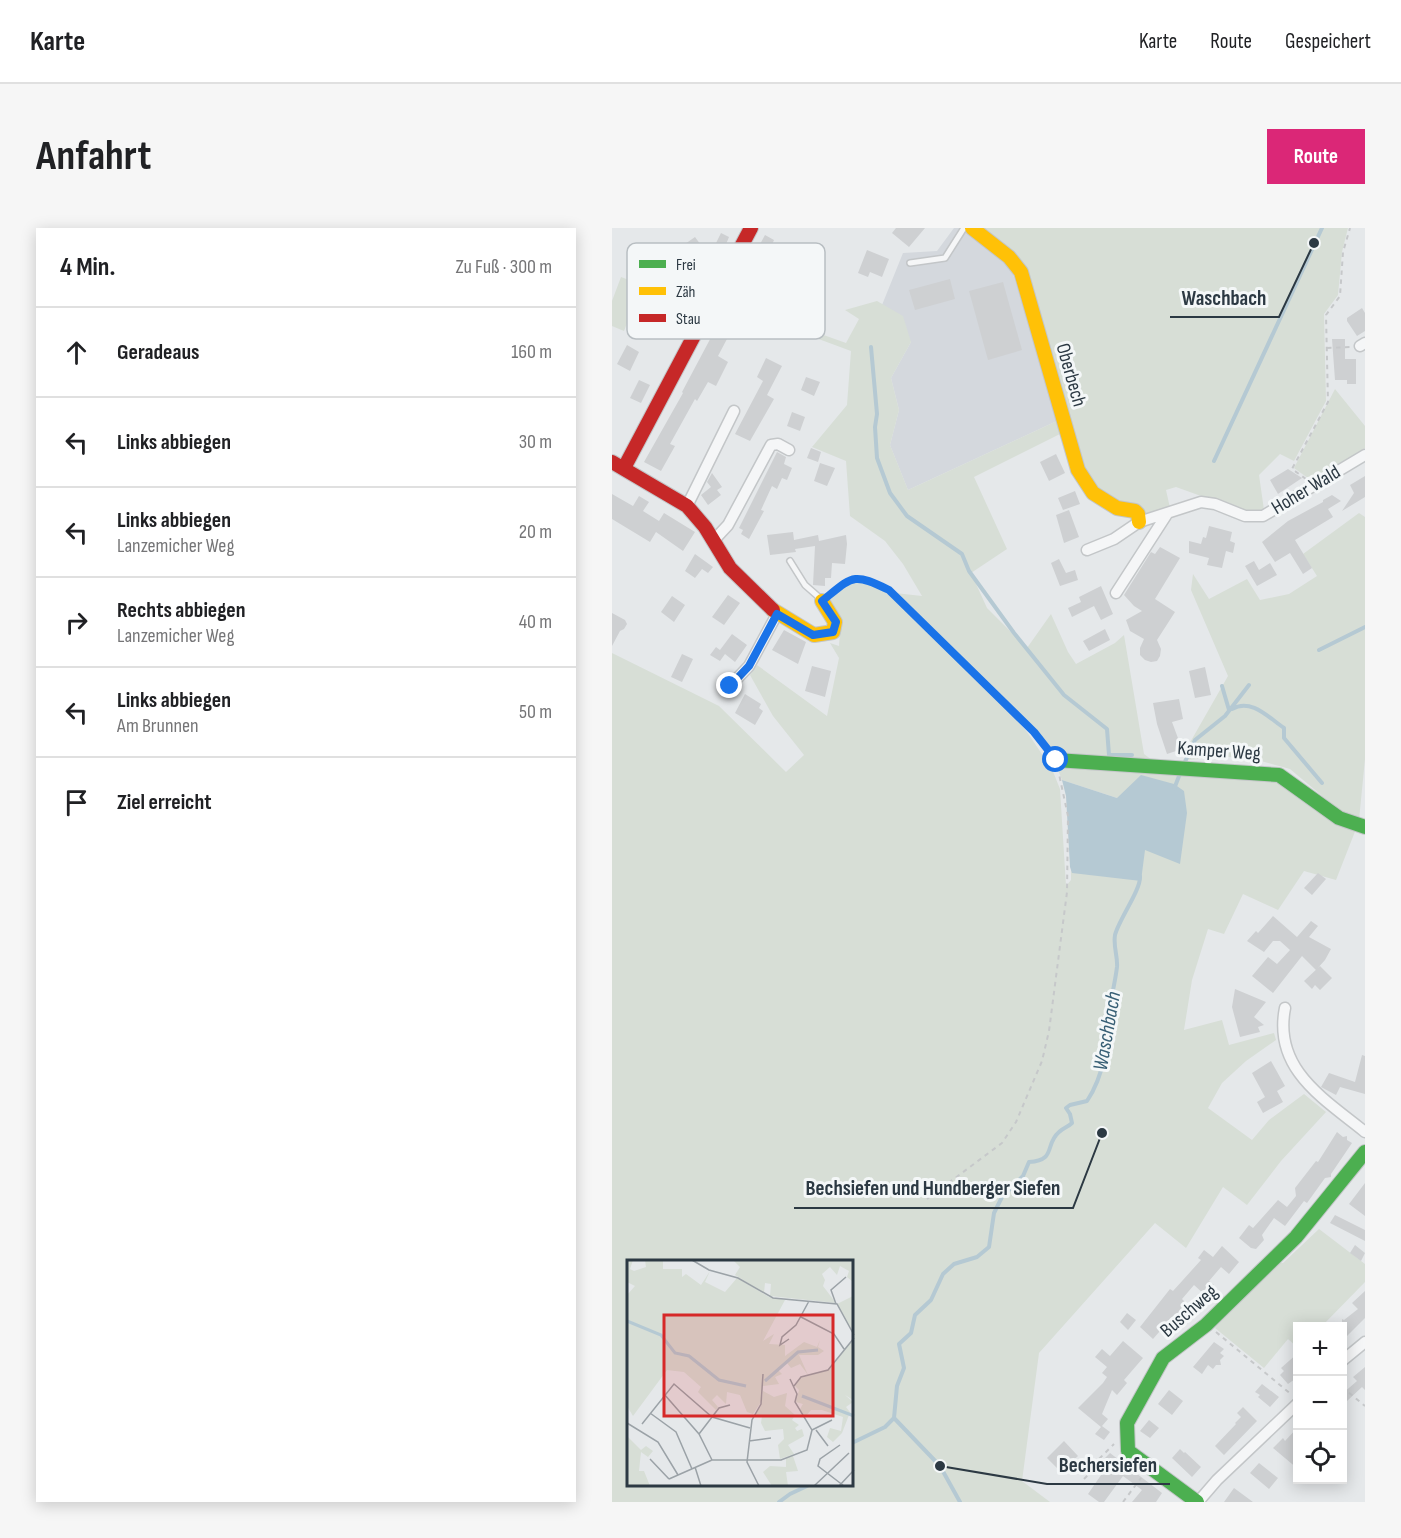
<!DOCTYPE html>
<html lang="de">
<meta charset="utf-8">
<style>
:root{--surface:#fff;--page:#f6f6f6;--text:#202124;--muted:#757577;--line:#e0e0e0;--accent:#db2777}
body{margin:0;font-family:"Sofia Sans Condensed",sans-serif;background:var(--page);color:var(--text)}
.controls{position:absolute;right:18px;bottom:18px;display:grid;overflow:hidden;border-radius:0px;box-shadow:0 3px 15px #0003}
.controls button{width:54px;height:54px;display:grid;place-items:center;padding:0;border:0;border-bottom:2px solid var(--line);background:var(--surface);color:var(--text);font:30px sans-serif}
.stop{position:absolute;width:18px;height:18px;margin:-14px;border:4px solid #1a73e8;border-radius:50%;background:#fff}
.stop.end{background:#1a73e8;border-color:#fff;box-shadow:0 2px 6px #0008}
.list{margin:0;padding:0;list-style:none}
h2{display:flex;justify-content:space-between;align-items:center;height:78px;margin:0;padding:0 24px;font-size:26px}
h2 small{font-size:20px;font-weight:400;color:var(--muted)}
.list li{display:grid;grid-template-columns:39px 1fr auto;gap:18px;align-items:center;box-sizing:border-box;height:90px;padding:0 24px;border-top:2px solid var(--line)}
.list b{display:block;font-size:22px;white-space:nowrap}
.list p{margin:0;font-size:20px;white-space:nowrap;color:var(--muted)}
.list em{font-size:20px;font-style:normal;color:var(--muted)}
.icon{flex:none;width:33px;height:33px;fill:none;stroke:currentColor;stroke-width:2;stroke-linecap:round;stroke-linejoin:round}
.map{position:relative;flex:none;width:753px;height:1274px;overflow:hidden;border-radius:0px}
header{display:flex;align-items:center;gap:36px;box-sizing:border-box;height:84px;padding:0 30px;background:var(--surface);border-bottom:2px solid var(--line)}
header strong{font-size:28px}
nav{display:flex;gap:33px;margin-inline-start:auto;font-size:21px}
.intro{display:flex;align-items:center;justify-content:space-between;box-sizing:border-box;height:144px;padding:0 36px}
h1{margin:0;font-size:42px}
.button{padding:15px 27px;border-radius:0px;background:var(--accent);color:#fff;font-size:21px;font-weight:700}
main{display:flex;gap:36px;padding:0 36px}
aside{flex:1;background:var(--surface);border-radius:0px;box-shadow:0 3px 15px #0003}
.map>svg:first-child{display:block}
.built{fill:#d4d8dd}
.green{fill:#d7ded6;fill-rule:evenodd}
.water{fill:#b5c9d3}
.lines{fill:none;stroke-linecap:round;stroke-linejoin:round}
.stream{stroke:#b5c9d3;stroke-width:4}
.building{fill:#ced0d2}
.lane-casing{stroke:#c3c6c8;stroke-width:8}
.street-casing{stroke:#c3c6c8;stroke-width:13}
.fast-casing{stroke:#c3c6c8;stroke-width:16}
.slow-casing{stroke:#c3c6c8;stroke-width:16}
.jam-casing{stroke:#c3c6c8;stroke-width:16}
.path{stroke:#c6c8ca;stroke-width:2;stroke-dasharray:4.5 4.5;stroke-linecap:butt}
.lane{stroke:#f5f6f7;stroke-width:5}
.street{stroke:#f5f6f7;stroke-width:10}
.fast{stroke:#4caf50;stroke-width:14}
.slow{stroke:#ffc107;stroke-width:14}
.jam{stroke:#c62828;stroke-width:14}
.route{stroke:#1a73e8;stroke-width:8}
.labels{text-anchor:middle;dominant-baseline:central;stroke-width:6;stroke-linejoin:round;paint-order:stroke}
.street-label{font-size:20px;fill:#2c3943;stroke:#f4f7f8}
.water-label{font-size:21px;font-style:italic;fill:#385f75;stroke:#f4f7f8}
.inset-river{fill:none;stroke:#b5c9d3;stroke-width:3}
.inset-road{fill:none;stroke:#9ba2a7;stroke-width:1.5}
.view{fill:#d62828;fill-opacity:0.15;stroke:#d62828;stroke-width:3}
.inset-edge{fill:none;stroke:#2c3943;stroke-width:3}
.key{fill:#f4f7f8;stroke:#b8bec2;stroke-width:1.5}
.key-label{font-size:16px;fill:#2c3943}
.leader{fill:none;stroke:#2c3943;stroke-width:2}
.callout-dot{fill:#2c3943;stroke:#f4f7f8;stroke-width:2}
.callout-label{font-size:21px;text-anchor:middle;font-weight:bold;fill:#2c3943;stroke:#f4f7f8;stroke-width:6;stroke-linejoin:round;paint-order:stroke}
</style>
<header>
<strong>Karte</strong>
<nav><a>Karte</a><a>Route</a><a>Gespeichert</a></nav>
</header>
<div class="intro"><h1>Anfahrt</h1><a class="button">Route</a></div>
<main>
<aside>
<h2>4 Min.<small>Zu Fuß · 300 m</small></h2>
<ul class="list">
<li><svg class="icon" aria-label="ahead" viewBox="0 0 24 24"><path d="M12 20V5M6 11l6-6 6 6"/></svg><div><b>Geradeaus</b></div><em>160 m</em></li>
<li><svg class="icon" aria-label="left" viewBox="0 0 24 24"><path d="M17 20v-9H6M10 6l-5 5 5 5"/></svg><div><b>Links abbiegen</b></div><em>30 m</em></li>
<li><svg class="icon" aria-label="left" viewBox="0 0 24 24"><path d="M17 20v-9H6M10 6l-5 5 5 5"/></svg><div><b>Links abbiegen</b><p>Lanzemicher Weg</p></div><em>20 m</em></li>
<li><svg class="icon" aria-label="right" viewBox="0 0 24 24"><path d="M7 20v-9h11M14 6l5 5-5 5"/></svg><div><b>Rechts abbiegen</b><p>Lanzemicher Weg</p></div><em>40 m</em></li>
<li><svg class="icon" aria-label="left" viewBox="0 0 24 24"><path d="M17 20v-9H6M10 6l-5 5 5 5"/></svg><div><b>Links abbiegen</b><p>Am Brunnen</p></div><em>50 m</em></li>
<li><svg class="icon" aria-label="arrive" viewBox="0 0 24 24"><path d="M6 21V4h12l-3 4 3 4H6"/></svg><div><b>Ziel erreicht</b></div></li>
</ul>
</aside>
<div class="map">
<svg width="753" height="1274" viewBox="0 0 753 1274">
<rect width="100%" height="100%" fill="#e5e8ea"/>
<path class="built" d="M342 0H352L390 31 401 46 447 192 296 262 278 217 287 182 279 150 299 114 270 77 291 25 325 23Z"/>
<path class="green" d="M366 0H736L730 24 726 67 712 86 714 173 682 233 668 226 647 247 652 282 639 286 564 259 554 262 558 280 530 287 513 280 475 252 414 46Z
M9 49 30 57 12 103 0 98V73Z
M265 73 291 88 299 114 279 150 287 182 278 217 296 262 447 192 450 205 362 249 395 321 359 345 375 380 415 420 439 386 456 424 464 436 503 415 512 407 532 526 540 532 436 525 419 501 384 463 283 365 310 368 291 336 273 313 238 288 234 233 200 219 235 177 239 123 185 103 192 100 234 115 247 91 233 82Z
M723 161 753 198V220L700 253 682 240Z
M747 285 753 289V531L747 592 727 582 678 541 649 533 617 529 571 532 573 530 572 525 616 448 579 362 581 346 597 371 635 351 648 372 677 366 705 348 691 326Z
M248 352 265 359 280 369 402 489 415 504 440 541 448 561 454 658 459 652V642L505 570 450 552 444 537 647 543 744 601 724 652 692 643 666 682 631 666 612 706 596 701 580 752 572 802 610 792 617 817 662 805 664 812 634 833 610 855 596 880 640 912 657 892 692 866 714 884 669 933 635 977 611 959 574 1020 543 995 427 1125 410 1253 438 1274H0V425L107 478 174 544 192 527 161 488 138 447 145 437 215 488 227 430 218 415 227 418 228 403 218 373C224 361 235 354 248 352ZM16 1034H240V1258H16Z
M707 1001 753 1036V1054L710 1098H686L685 1119 676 1111 652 1140 603 1100 622 1076 665 1034 671 1035Z"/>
<path class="water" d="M529 547 562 556 572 563 575 585 568 636 533 622 529 653 460 645 458 639 454 568 450 552 505 570Z"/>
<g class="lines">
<path class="stream" d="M259 119 265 186 263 199 265 230 278 265 295 288 350 326 357 343 402 405 452 467 495 501 497 527H520
M602 233 710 0
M707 422 753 399
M610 458 617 482
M620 481C639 470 656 489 672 500V510L710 555
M572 536 583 512 613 488 637 457
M562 561 569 543
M282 1190 328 1238 348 1274
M240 1215 273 1199 282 1190 285 1158 292 1140 287 1116 299 1105 303 1087 319 1072 331 1046 342 1036 365 1029 377 1019 382 985 390 969 411 948 417 934C445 932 432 917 447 904 451 900 456 899 460 895L458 886 454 880 458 877 475 873C493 846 495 816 497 785 499 770 503 755 505 739 506 729 501 718 503 707 507 691 529 662 528 648
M167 1274 178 1266 195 1258"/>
</g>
<path class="building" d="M284 0H313L297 19 280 5Z
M109 5 117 9 112 21 103 17Z
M153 7 162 12 157 23 170 30 162 45 138 35Z
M83 9 94 24 88 29 75 52 74 66 84 73 74 90 56 77 70 60 56 59 57 47 73 16Z
M255 22 277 31 270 49 258 44 256 49 246 45Z
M130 51 143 57 135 73 141 76 132 95 125 92 106 128 116 134 104 158 96 154 85 173 83 171 58 216 63 218 49 243 32 234 71 165 70 164Z
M338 51 343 71 303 82 297 62Z
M391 54 410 122 376 132 357 63Z
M750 80 753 85V103L745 108 735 93V90Z
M720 111H733V131H744V156H735V152H723Z
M15 117 27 124 18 143 5 136Z
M154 130 170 138 155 167 162 171 138 213 123 206 151 153 145 149Z
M194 149 208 154 202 168 189 162Z
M27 152 38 157 29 175 18 170Z
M180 184 193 189 188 203 175 198Z
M199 220 209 224 206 234 195 230Z
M165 224 174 229 172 236 180 240 175 252 170 250 165 261 160 258 149 282 152 283 137 311 129 306 131 302 127 300Z
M444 226 453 245 437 253 428 234Z
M208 235 223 240 215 258 202 253Z
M676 241 690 250 666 266 658 252Z
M100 245 110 259 105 262 109 267 96 277 89 267 99 259 95 254Z
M753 248V269L730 283 742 265 738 257Z
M463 263 468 276 451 282 446 270Z
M0 266 21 278 27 268 37 274 31 283 47 293 52 285 83 304 71 323 44 304 38 314 0 291Z
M720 267 729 273 716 281 721 289 683 312 700 340 691 346 678 325 663 334 650 314 676 293 711 274V272Z
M457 282 467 309 452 315 444 287Z
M597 298 620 304 618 313 623 315 621 325 614 323 610 340 595 337 597 330 577 325V313L589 316 591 309 594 310Z
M181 304 182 312 206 307 207 313 234 307 235 316 233 336 220 335 219 350H213V358L201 357 203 318 183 321 184 324 158 327 155 307Z
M548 319 568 330 543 371 563 384 545 412 549 421 548 428 545 433 539 434 533 432 528 427V420L532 411 518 403 514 392 530 383 522 378 512 367 539 324 543 326Z
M83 326 101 339 96 345 90 341 83 350 73 343Z
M447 331 454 345 463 342 466 352 448 358 439 335Z
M642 333 647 342 658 335 665 347 645 358 633 338Z
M489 358 501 386 489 392 482 378 460 389 456 380 469 374 467 369Z
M116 367 128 375 112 397 100 389Z
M60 368 73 377 62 394 49 384Z
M0 385 13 392 15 396 12 401 8 403 0 418Z
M493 401 498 412 477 423 471 413Z
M172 402 194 414 186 436 160 422Z
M120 406 135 417 123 434 113 426 108 433 98 427 104 419 108 422Z
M70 426 81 431 70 454 59 449Z
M200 438 219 443 213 469 193 463Z
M593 439 599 467 583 470 577 443Z
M133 466 149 476 147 480 151 483 143 497 123 485Z
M567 471 571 491 560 494 570 521 555 526 545 496 541 475Z
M706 645 714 651 700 667 692 660Z
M661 688 685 709 699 693 706 698 697 709 719 721 713 732 704 742 690 728 661 765 640 748 656 729 665 736 678 722 668 713H661L652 724 635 713 644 703 646 705Z
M708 738 720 750 708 762 703 757 700 761 692 753Z
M623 761 654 774 642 789 652 797 646 799 648 804 628 809 620 779Z
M750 827 753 828V866L728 859 724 867 709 859 717 845 743 854Z
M659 833 673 858 665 863 671 874 651 885 645 874 653 869 640 845Z
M725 904 731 909 735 908V912L740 915 719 946V949L713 950 695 975 692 973 673 998 662 990 650 1007 652 1012 644 1021 639 1020 627 1010 637 997 641 1000 666 972 675 979 684 968 683 960 704 933 706 934Z
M753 955V988L737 976Z
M723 987 753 1002V1013L718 995Z
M743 1017 753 1025 749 1033 738 1025Z
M610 1018 627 1034 617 1046 609 1039 597 1053 602 1057 593 1067 582 1057 570 1071 575 1076 564 1090 561 1088 541 1111 528 1099 558 1061 561 1063 589 1032 586 1030 592 1022 601 1029Z
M753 1063V1090L730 1113V1091L732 1092 746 1081 740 1075Z
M515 1085 524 1092 516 1102 508 1094Z
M511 1113 531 1130 512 1152 515 1155 505 1167 500 1162 490 1186 496 1191 490 1198 498 1204 492 1212 483 1206 489 1199 466 1180 491 1155 495 1149 490 1145 495 1139 483 1129 490 1121 498 1128Z
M602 1114 612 1121 608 1125 612 1128 608 1132 609 1137H604L601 1141 596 1137 590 1146 581 1139Z
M686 1125V1149L676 1156 668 1147 672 1143 669 1140Z
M753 1139V1162L750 1159 735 1173 730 1166 745 1153 741 1149Z
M650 1156 667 1169 658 1179 646 1169 648 1167 643 1164Z
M557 1162 571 1173 560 1187 546 1176Z
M631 1179 645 1193 612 1227 603 1218 624 1196 623 1195 629 1189 625 1185Z
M537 1192 547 1200 538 1210 528 1203Z
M686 1199V1241L661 1220 671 1210 673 1213Z
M452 1213 466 1228 449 1244 435 1230Z
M568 1221 572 1225 573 1224 589 1239 580 1249 560 1230Z
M498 1225 550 1265 544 1274H520L530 1262 511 1248 492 1274H487L476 1266 496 1237 490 1233Z
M647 1235 666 1250 657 1261 638 1245Z
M622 1260 641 1274H612Z"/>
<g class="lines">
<defs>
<path id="lane" d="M298 35 333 30 352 0
M178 333 193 357 209 371"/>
<path id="street" d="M748 118 753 115
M75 278 122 183
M102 312 116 297 159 217 166 216 177 222
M475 322 502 311 527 294 589 274 603 276 633 288H651L753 227
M504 365 555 286
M118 458 137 438 165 386
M673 780C661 841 711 870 753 904
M730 1133 753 1114
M586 1274 605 1252 686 1175"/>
<path id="fast" d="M444 532 667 547 727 590 753 599
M585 1274 516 1223 515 1195 551 1130 594 1097 684 1009 753 924"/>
<path id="slow" d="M360 0 397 29 409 44 466 242 481 265 505 280 523 283 526 286 527 294
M161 382 202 407 221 404 223 394 210 373"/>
<path id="jam" d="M0 234 75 278 93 299 118 340 161 382
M12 240 139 0"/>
</defs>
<use href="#lane" class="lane-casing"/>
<use href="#street" class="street-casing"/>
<use href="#fast" class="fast-casing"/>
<use href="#slow" class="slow-casing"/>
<use href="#jam" class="jam-casing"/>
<path class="path" d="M715 120 739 119
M694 251 680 241 716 174 714 87 728 68 731 24 738 0
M220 365C245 344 249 348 277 362L422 504 436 522
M315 971 390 915 404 894 430 833 437 803 455 664 456 588 447 546
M604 1104 680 1167
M730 1159 753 1178
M472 1251 480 1243 479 1239 502 1216
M511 1274 529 1250"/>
<use href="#lane" class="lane"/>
<use href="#street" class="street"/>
<use href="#fast" class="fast"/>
<use href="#slow" class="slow"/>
<use href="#jam" class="jam"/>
</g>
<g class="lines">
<path class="route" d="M118 458 137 438 165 386 201 407 221 404 224 394 210 373C241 348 240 344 277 362L422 504 444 532"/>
</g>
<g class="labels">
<g class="street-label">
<text transform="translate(459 147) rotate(74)">Oberbech</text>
<text transform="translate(694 262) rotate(-31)">Hoher Wald</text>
<text transform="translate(607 523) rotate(4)">Kamper Weg</text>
<text transform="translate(577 1083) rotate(-41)">Buschweg</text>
</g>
<g class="water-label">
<text transform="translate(495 803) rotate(-80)">Waschbach</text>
</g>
</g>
<g transform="translate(15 1032)">
<rect width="226" height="226" fill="#e5e8ea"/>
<path d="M0 0H6L3 9 7 11 19 7 18 0H36V9H55V17L59 14 74 25 83 11 78 22 98 32 110 18 142 37 158 40 136 81 147 74 142 84 158 85V96L177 82 190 87 193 80 191 87 197 91 191 95H172L181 115 173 104 164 108 160 103 156 105 151 110 155 114 148 117 152 124 136 126 134 142 126 154 120 152 113 135 100 132 99 144 90 135 85 140 91 147 89 150 71 132 74 127 57 112 40 110 6 156 0 146V35L8 26 0 22ZM106 0H226V22L220 17 222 11 213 6 210 15 203 7 195 14 198 20 196 26 209 43 143 36 144 24 138 23 137 33 108 15 113 7ZM226 36V74L210 44ZM226 79V140L218 135 226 142 219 147 226 156 222 155 215 173 206 182 200 177 203 168 214 171 216 157 195 150H184L178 157 173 149 176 144 169 142 172 130 168 126 174 118 202 110ZM136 131 147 137 160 133 158 146 168 155 165 160 172 165 168 168 170 171 175 169 177 176 161 185 167 194 153 199 151 185 157 179 156 169 138 171 134 163 135 156 128 155 134 146ZM0 176 14 190 19 186 26 191 21 197 14 192 12 211H17L23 226H0ZM166 196 171 211 159 212 161 226H145L136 212 143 206 159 207V198Z" fill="#d7ded6"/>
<path class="inset-river" d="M0 61 34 75 48 93 62 96 92 120 119 126M138 121 171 92 191 90M175 136 227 156"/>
<path class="inset-road" d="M65 0 82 10 111 18 146 38 210 44 227 75M209 44 204 30 219 17M174 57 207 74 217 89M162 79 153 85 155 77 169 65 182 41M167 126 174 117 201 110 227 78M37 134 72 174 85 200M23 153 49 172 65 209M0 163 31 182 51 215M15 164 47 124 85 157 123 168M185 170 205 160M189 170 201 186M72 174 92 148 103 145M122 181 144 178M213 185 193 199 191 206 217 226M23 199 42 219M85 200H154L180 190 185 170 168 142 170 134 163 119M68 207 74 226M42 219 85 200M132 226 120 202 125 160 134 144 136 114M187 226 222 193M212 226 227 210"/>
<path class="view" d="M37 55H206V156H37Z"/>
<rect width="226" height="226" class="inset-edge"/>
</g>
<rect x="15" y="15" width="198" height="96" rx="9" class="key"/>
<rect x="27" y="32" width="27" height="8" fill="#4caf50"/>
<rect x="27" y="59" width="27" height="8" fill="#ffc107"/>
<rect x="27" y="86" width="27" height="8" fill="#c62828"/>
<g class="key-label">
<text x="64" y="42">Frei</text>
<text x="64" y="69">Zäh</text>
<text x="64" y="96">Stau</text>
</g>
<path class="leader" d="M702 15L667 89H558M490 905L461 980H182M328 1238L435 1256H558"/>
<g class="callout-dot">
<circle cx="702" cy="15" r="6"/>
<circle cx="490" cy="905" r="6"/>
<circle cx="328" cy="1238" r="6"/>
</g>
<g class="callout-label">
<text x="612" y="77">Waschbach</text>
<text x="321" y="967">Bechsiefen und Hundberger Siefen</text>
<text x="496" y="1244">Bechersiefen</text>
</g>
</svg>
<div class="controls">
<button>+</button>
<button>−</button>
<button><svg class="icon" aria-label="locate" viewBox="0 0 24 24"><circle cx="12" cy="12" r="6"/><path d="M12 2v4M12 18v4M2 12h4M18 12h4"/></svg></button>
</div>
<div class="stop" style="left:444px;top:532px"></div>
<div class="stop end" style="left:118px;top:458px"></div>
</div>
</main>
